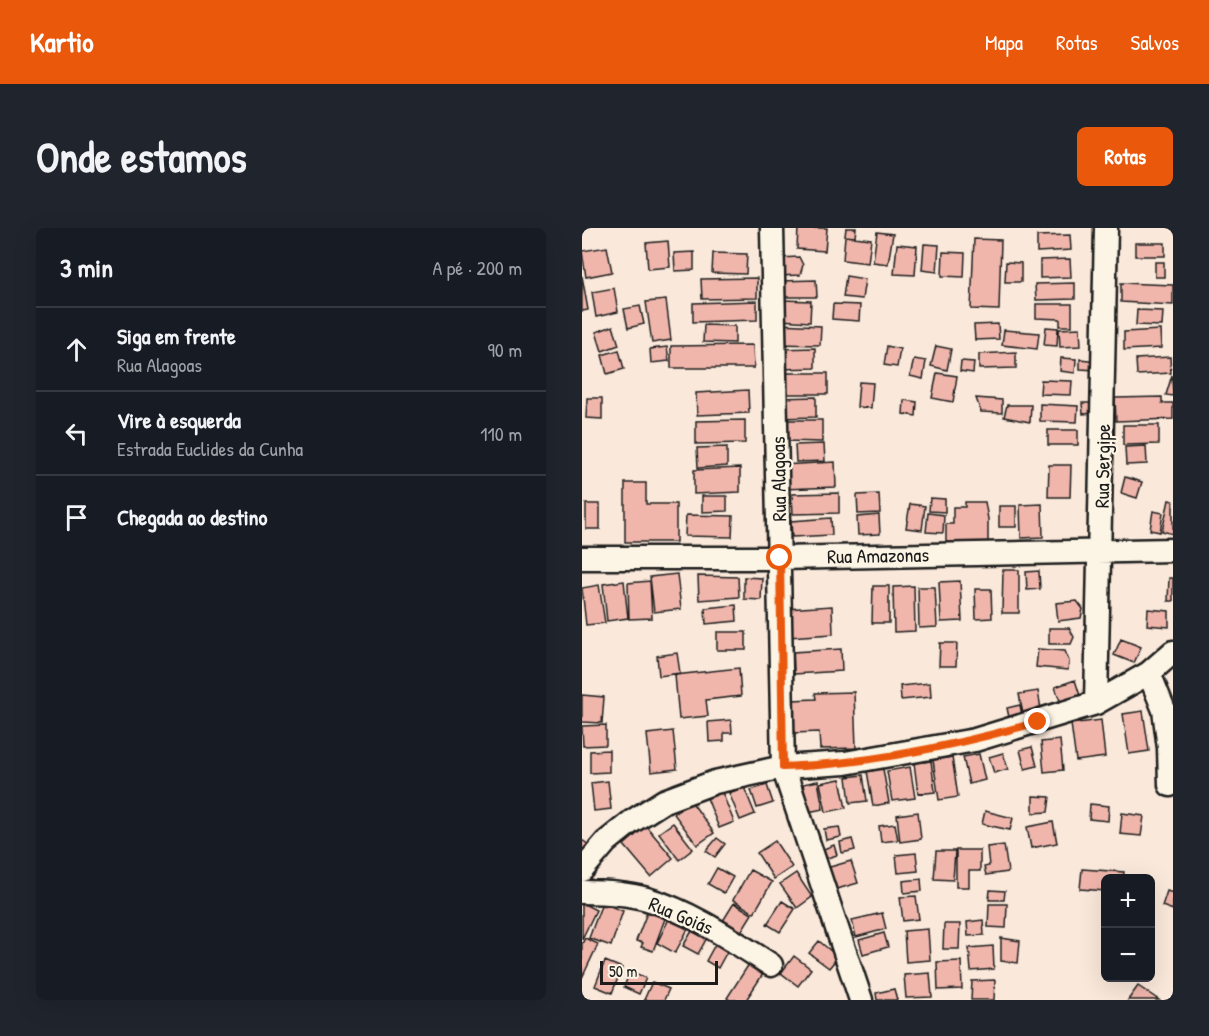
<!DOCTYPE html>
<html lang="pt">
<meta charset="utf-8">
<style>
:root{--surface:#171b24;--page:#20242c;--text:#f1f3f6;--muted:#9ea1a6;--line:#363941;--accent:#ea580c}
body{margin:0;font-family:"Patrick Hand",sans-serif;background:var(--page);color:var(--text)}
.controls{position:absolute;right:18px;bottom:18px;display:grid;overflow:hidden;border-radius:9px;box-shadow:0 6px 24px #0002}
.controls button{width:54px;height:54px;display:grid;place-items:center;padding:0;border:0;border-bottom:2px solid var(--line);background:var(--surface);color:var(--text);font:30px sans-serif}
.scale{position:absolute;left:18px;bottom:15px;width:118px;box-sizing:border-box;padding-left:6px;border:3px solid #1c1c1c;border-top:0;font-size:16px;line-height:21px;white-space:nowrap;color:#1c1c1c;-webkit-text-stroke:4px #fcf5e5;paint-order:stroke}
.stop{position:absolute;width:18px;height:18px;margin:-14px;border:4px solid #ea580c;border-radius:50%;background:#fff}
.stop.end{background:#ea580c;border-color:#fff;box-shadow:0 2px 6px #0008}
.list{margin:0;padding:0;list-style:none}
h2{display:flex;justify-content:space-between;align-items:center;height:78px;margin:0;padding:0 24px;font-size:26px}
h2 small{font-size:20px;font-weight:400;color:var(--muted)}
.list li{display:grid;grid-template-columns:39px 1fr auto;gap:18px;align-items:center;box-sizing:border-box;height:84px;padding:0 24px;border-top:2px solid var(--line)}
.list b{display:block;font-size:22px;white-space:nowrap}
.list p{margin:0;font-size:20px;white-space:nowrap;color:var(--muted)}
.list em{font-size:20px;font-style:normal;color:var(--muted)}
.icon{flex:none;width:33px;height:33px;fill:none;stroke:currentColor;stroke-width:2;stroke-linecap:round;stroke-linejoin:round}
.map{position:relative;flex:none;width:591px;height:772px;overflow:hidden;border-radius:9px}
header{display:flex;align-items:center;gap:36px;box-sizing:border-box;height:84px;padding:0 30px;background:var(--accent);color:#fff}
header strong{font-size:28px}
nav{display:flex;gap:33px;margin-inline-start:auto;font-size:21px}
.intro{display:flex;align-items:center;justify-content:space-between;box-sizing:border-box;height:144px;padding:0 36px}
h1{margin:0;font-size:42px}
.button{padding:15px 27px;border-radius:9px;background:var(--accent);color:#fff;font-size:21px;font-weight:700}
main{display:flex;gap:36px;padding:0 36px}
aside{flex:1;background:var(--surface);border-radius:9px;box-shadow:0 6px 24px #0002}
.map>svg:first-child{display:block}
.building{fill:#f0b6ac;stroke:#1c1c1c;stroke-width:1.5}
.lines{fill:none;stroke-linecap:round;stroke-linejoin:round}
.minor-casing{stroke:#1c1c1c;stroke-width:27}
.minor{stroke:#fcf5e5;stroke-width:22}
.route{stroke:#ea580c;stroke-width:8}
.labels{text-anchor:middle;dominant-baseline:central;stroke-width:4.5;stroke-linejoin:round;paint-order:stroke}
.street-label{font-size:20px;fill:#1c1c1c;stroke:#fcf5e5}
</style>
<header>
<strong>Kartio</strong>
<nav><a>Mapa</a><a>Rotas</a><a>Salvos</a></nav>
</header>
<div class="intro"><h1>Onde estamos</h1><a class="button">Rotas</a></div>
<main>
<aside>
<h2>3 min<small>A pé · 200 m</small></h2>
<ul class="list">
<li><svg class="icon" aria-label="ahead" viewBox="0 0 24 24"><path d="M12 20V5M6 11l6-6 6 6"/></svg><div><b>Siga em frente</b><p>Rua Alagoas</p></div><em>90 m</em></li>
<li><svg class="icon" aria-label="left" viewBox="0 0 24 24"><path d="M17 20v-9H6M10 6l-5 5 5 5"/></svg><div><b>Vire à esquerda</b><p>Estrada Euclides da Cunha</p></div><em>110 m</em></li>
<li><svg class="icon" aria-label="arrive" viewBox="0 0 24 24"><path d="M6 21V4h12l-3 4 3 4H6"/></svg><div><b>Chegada ao destino</b></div></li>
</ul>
</aside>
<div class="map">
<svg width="591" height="772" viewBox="0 0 591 772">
<rect width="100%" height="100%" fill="#fae8da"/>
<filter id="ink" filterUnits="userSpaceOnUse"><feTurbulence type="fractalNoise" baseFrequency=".0167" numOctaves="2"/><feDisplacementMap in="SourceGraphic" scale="12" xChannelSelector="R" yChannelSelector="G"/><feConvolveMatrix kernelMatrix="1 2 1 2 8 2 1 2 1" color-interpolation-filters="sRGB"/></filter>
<g filter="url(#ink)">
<path class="building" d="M216 0H245L243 23 215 21Z
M264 0H274L273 9 263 8Z
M295 4 311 6 306 36 291 34Z
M488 7 489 22 455 24V8Z
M263 8 289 11 286 35 261 32Z
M392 11 419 12 417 82 389 81Z
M86 13 88 39 66 41 64 15Z
M553 15H583V28H553Z
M315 16 335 18 333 47 312 46Z
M342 16 357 17 355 44 340 42Z
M25 19 30 44 4 49 0 23Z
M112 24V42L93 43 92 25Z
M361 24 383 25 382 49 360 48Z
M131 25 165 26 164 46 130 45Z
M217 29 221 37 218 47 196 48V30Z
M488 31 489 49 458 50V32Z
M424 34 439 35V54H423Z
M573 34H582V49H573Z
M0 48 6 82 0 83Z
M264 48 283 51 280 71 261 69Z
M175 50V70L120 71 119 51Z
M234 52 235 69H198V53Z
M493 55V71L454 72 453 56Z
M539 55 591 57V77L539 74Z
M32 60 36 84 14 89 10 64Z
M84 72 89 112 70 115 64 74Z
M200 72 229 73 228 94 199 92Z
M175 73V92L111 94V75Z
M251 76 278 77 277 93 250 91Z
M454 76H490V98H478V91L454 90Z
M58 78 62 96 46 100 42 81Z
M555 82 581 83 580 98 554 97Z
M197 96 239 98 238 117 196 116Z
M416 96 417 111 393 112 392 97Z
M122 97 153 98V115L121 114Z
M31 98 37 117 20 123 14 104Z
M464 99 476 100 475 118 462 117Z
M498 100 499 118 478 119 477 101Z
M422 102 457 105 455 121 420 117Z
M578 102 579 120 542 122V104Z
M171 117 172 140H89V118Z
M305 118 318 121 315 139 302 137Z
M354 118 369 121 365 142 349 138Z
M85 119 87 133 69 135 68 121Z
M233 120V140L197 141 196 121Z
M37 122 42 141 25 146 20 127Z
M434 124V140L397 141V126Z
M588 129 589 145 555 147 554 131Z
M479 130 494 131 493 145 478 143Z
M332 131 344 133 341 151 328 148Z
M498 131 515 133 514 142 498 141Z
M379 133 392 134 391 145 378 143Z
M197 145H246V166H197Z
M355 145 375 148 371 174 350 170Z
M590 147 591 168 584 167Z
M459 152 490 153 489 167 458 166Z
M277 154 291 155 289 180 275 179Z
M166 162 167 185 115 187 114 165Z
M234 169V189L197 190V170Z
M580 169V175H591V191L534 193 533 170Z
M5 170H20V191L4 190Z
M394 170 420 172V185L399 184Z
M322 172 335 174 334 188 321 186Z
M500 175H514L515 185 501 186Z
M458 176 496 178 495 194 458 193Z
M425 177H449L448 194 422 189Z
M163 192V215L114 216V193Z
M204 192H240V214L203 213Z
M541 197H577V216L541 217Z
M466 202H496V217H466Z
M242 216 243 233 214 234 213 217Z
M564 218 565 236 544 237 543 219Z
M145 219V238L116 240 115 220Z
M253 234 254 259 201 261 200 237Z
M467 237H489L488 269H466Z
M158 240V264L112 266V242Z
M543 249 560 254 555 270 539 265Z
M43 255H64V276H94V314H43Z
M257 265V285L211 286 210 266Z
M297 266 298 285 276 286 275 267Z
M120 268H145V283L120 284Z
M348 270 363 271V284L347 283Z
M587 272 591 273V306L580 303Z
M383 274H403L406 291V315L364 316V296H371V279H383Z
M4 276H18V301H4Z
M328 276 343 278 340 302 324 300Z
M460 276 461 309 439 310 438 277Z
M417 278H434V299H417Z
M571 283 581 285 578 304 568 302Z
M346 285 362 287 361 305 344 304Z
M104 287 151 288 150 309 103 308Z
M297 287 298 306 276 307 275 289Z
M249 290 250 307 210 309 209 293Z
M421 342H437V385H420Z
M457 343 458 361 445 362 444 344Z
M95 346 99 381 72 384 68 349Z
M116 348 156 349 157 369 117 372Z
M162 349 180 350 179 372 162 371Z
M587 350H591V373H586Z
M42 353 46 390 25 393 21 356Z
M68 353 70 390 47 391 46 355Z
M378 353 380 393 359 394 357 354Z
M17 357 23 395 4 397 0 360Z
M291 358H307V395H290Z
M332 358 333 403 312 404 311 359Z
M336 359H353L355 399 337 400Z
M393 361H409L410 390 394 391Z
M495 373 501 381 499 390 476 393 474 375Z
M154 377 155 393 124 396 123 380Z
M250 378 251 406 206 409 204 381Z
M566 381 587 383V399L565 397Z
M467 400H487L492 409 489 416H467Z
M135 404H164V422H135Z
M539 411 559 419 552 435 532 427Z
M358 415H375L374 438H357Z
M259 421 260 443 212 446 211 424Z
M456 421 483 423 487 433 486 442 454 439Z
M95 425 98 445 77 448 75 428Z
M157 440 159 468 124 472 126 488 97 491 93 447Z
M493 452 500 474 481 481 473 459Z
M348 455 349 469 319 472 318 458Z
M456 463 460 487 442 491 437 466Z
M272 464 274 520 238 521 237 504 211 505 210 472 234 471 233 465Z
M0 467 22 469 20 495 0 494Z
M438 477 441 492 428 494 425 480Z
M561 483 567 523 547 526 541 486Z
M149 492 150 505H142V513L127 514 126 494Z
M519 492 523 529 494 533 489 496Z
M24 497V517L1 518 0 498Z
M91 503 95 541 69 544 65 506Z
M478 512 481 542 462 544 459 514Z
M450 519 455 538 443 541 438 522Z
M27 522V544L8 545V523Z
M421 525 426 541 412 545 407 529Z
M397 526 403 552 387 556 381 529Z
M370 529 376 569 357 572 351 532Z
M349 533 353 564 336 566 332 535Z
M328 539 333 570 310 573 305 543Z
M301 541 307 575 291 578 285 543Z
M281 547 285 573 268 575 265 549Z
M258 551 264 580 244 584 238 555Z
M26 553 29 581 12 583 9 555Z
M236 553 241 581 226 584 221 556Z
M185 557 191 575 175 580 169 562Z
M162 559 173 586 158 592 147 565Z
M140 564 152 594 137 600 125 570Z
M451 568 468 569 466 584 451 585Z
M109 573 132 605 115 617 92 586Z
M508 576 527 578 526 593 507 591Z
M403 583 431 590 428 602 400 596Z
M336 584 339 611 318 614 315 587Z
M540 585 562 588 559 608 538 606Z
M471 594 475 615 449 620 445 599Z
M91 595 111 621 97 632 77 605Z
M313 596 316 612 299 614 297 598Z
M64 598 91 630 69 649 42 617Z
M257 599 259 609 244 612 242 601Z
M135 610 143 616 133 629 124 623Z
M270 611 273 622 260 625 258 614Z
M0 612 7 617 0 626Z
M193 613 210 639 192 651 175 625Z
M252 617 255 627 242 631 239 622Z
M422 617 426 644 404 647 402 639 407 638 405 619Z
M374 622H398V643H387V659H374Z
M354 623H373L371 652 352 651Z
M334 625 336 643 316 645 314 627Z
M269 633 276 655 248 663 241 641Z
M135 640 151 649 142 665 126 656Z
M500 641 542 644 541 650H524V663L498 661Z
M168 642 190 654 172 685 151 672Z
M214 645 230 669 215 680 198 656Z
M339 651 340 663 322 665 321 653Z
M408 662 423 663 422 672H407Z
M585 663 591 665V682L580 678Z
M334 668 337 691 321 693 318 669Z
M200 673 213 681 198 704 185 696Z
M0 675 14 682 0 711Z
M20 675 41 683 29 718 7 710Z
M152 675 170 686 157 707 139 696Z
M407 676H425L424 700 406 699Z
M66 682 84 688 71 723 59 719 61 715 54 713Z
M300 685 304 701 274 709 270 692Z
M88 689 107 699 93 725 75 715Z
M401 692 402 707 386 708 385 694Z
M362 696H378L377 721H361Z
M113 698 127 706 116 726 101 718Z
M346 701 348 732 324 734 322 703Z
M302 705 306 719 281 726 277 712Z
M3 710 16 716 0 750V716Z
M419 710 438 713 436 735 419 733Z
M136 711 148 718 136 740 124 733Z
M237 713 256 729 247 740 227 725Z
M411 718 412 741 389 743 387 720Z
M212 728 229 741 216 758 199 745Z
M23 733 40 740 30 765 13 758Z
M379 733 380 761 356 762 355 734Z
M167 736 181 746 164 772H148L145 770Z
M48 743 64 750 57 766 42 759Z
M348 745 350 769 324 770 322 747Z
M413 752 412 772H389L390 753Z
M70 754 87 761 82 772H62Z
M556 758 577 772H546Z
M312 761 315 772H295L294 765Z"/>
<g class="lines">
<defs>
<path id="minor" d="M190 0 201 539 279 772
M0 330H198L591 322
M567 445 582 482 587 520 588 557
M514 475 524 0
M0 642 24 614 49 594 82 573 133 554 201 539 263 535 393 512 514 475 567 445 591 424
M0 664C22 664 44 665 65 671 110 684 150 712 189 737"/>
</defs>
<use href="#minor" class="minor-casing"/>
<use href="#minor" class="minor"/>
</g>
</g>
<g class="lines" filter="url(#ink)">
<path class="route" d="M198 330 201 539C288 536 373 518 456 494"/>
</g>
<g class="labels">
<g class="street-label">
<text transform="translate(520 238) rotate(-89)">Rua Sergipe</text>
<text transform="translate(196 251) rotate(-91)">Rua Alagoas</text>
<text transform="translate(296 327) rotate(-1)">Rua Amazonas</text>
<text transform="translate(99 687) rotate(23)">Rua Goiás</text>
</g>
</g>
</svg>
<div class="controls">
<button>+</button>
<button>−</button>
</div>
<div class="scale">50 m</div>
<div class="stop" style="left:198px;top:330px"></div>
<div class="stop end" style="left:456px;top:494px"></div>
</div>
</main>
